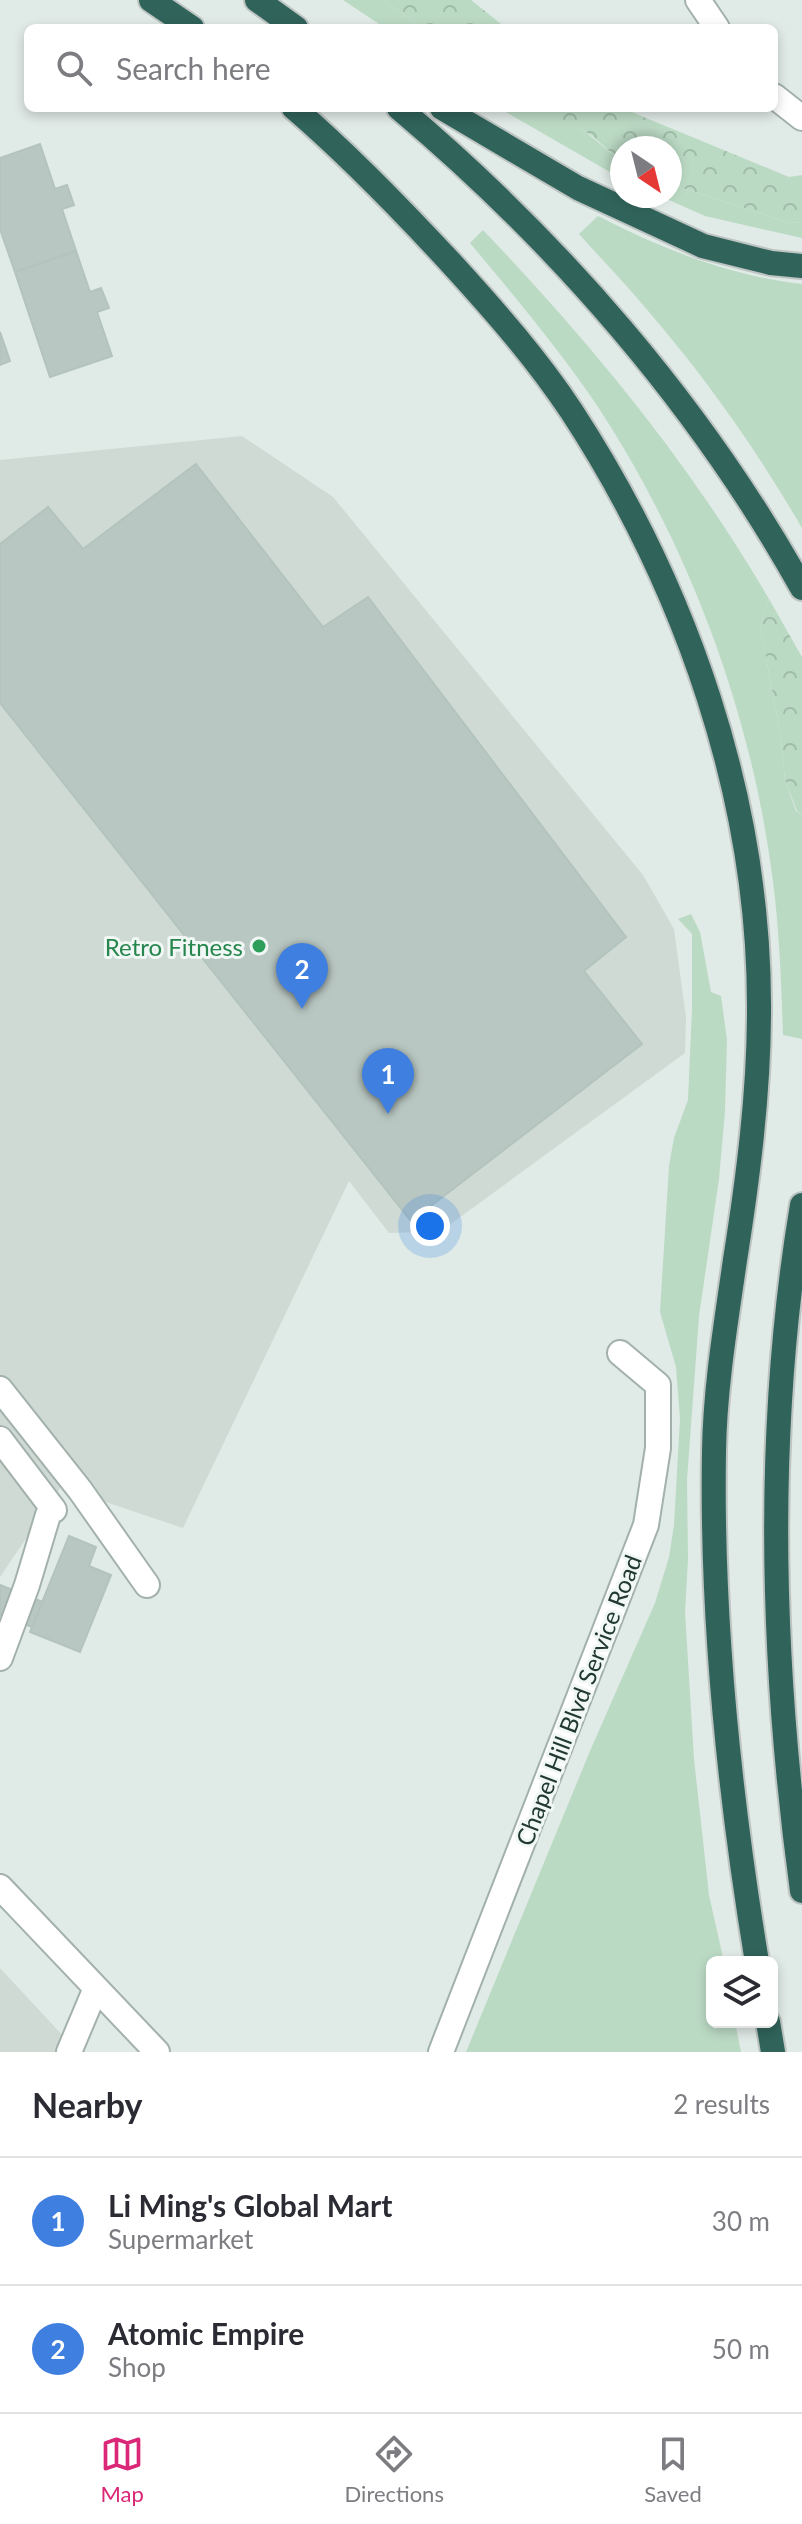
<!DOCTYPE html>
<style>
:root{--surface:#fff;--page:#f7f7f7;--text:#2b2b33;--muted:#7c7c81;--line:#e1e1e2;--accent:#db2777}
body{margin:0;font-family:Lato,sans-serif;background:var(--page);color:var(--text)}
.controls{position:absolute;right:24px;bottom:24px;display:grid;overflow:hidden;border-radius:12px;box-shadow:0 4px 12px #0003}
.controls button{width:72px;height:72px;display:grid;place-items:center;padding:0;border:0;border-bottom:2px solid var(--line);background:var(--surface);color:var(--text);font:40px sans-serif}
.compass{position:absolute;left:610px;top:136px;width:72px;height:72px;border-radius:50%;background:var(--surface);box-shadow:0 4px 12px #0003;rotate:145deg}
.you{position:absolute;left:430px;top:1226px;width:28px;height:28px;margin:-20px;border:6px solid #fff;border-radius:50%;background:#1a73e8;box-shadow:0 0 0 12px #1a73e833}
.badge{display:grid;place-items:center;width:52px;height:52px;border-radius:50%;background:var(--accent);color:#fff;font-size:26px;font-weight:700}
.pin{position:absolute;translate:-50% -66px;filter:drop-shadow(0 2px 4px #0008)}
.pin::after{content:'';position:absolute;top:42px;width:28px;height:24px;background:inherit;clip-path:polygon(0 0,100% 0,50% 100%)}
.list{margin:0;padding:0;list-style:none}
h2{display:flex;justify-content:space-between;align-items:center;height:104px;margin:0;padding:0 32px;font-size:34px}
h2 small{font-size:26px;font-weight:400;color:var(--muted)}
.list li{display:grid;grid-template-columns:52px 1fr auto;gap:24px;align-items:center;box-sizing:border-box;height:128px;padding:0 32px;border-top:2px solid var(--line)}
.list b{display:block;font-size:30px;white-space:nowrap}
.list p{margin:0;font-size:26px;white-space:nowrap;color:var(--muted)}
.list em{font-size:26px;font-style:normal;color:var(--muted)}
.icon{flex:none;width:44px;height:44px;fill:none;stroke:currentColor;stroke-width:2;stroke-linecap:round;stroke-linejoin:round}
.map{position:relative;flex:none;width:802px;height:2052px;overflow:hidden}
.search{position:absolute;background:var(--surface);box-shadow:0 4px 12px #0003;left:24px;right:24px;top:24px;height:88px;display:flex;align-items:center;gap:20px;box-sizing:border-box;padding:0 28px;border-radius:12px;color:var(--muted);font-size:30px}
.sheet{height:360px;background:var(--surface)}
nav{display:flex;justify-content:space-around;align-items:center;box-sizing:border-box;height:112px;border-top:2px solid var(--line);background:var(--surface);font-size:22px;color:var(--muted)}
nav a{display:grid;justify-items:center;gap:4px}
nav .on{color:var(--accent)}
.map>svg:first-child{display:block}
.built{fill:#cfdad5}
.grass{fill:#bbdac4}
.forest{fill:url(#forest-crowns)}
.building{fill:#b9c7c2;stroke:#b3c3bd;stroke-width:2}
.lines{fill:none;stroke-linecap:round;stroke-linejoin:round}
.minor-casing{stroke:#a3b1ad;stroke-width:28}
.highway-casing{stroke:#bdc4c2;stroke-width:28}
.minor{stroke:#fff;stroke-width:24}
.highway{stroke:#30635a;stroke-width:24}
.leisure-dot{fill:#2e9e5b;stroke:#f0f7f4;stroke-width:3}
.labels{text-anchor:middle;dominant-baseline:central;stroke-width:6;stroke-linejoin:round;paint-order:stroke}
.leisure-label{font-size:24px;fill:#27864d;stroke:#f0f7f4;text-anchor:end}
.street-label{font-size:24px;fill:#223933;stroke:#f0f7f4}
</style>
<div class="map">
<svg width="802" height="2052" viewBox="0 0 802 2052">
<defs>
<pattern id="forest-crowns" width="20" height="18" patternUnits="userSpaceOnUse" patternTransform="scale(2)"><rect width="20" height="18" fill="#bbdac4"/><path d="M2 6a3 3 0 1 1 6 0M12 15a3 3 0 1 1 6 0" fill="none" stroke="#a0bca9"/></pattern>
</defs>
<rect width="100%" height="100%" fill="#e0eae6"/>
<path class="built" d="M242 436 333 497 643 875 674 929 686 1017 685 1053 441 1231 389 1233 349 1181 183 1528 61 1487 0 1577V460Z
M0 1968 78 2052H0Z"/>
<path class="grass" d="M343 0H383L423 28H385Z
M499 108H548L588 134 622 162V179Z
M670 184 790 223 802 222V238L705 216 660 196H670Z
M598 216C662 249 730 276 802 284V528C758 452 706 378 649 312 627 285 602 260 579 234Z
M483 230C592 344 689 462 769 599L760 626 780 732 785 780 796 811 802 815V1039L783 1035C781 976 779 918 770 860 747 702 687 544 600 410 561 351 515 297 470 243Z
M691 914 700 932 711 992 721 996 727 1040 725 1111 719 1179 699 1316 687 1480 688 1560 685 1612 694 1759 709 1895 724 1962H712V2022H735L741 2052H466L590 1751 655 1603 669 1557 674 1525 680 1419 676 1367 660 1312 669 1166 674 1138 688 1100 692 1008V934L678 919Z"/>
<path class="forest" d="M383 0H471L506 28H423Z
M542 108H622L789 177 802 175V222L790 223 670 184V148H622V162L591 135Z
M769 599 802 657V815L797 811 785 780 780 732 760 626Z"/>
<path class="building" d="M40 144 55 189 67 185 74 205 62 209 76 251 15 272 0 229V158Z
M76 251 90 292 101 288 109 308 97 312 112 356 50 377 15 272Z
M0 332 10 361 0 365Z
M196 464 323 627 368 597 626 937 584 971 642 1044 411 1221 0 703V544L48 507 83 549Z
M69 1536 96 1547 89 1566 111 1575 80 1652 30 1632Z
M0 1585 43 1602 32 1627 0 1615Z"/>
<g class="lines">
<defs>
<path id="minor" d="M698 0 717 28
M774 96 802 118
M0 1389 80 1490 147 1585
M0 1439 54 1510
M0 1658 27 1585 48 1515
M0 1887 157 2052
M69 2052 96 1988
M441 2052 646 1525 658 1448V1385L620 1353"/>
<path id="highway" d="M151 0 192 28
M257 0 296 28
M294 108C350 156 401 209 451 263 494 310 537 359 572 412 686 587 760 799 759 1010 759 1094 748 1178 735 1260 726 1323 715 1387 714 1451 711 1622 729 1793 757 1962
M399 108C559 243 700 405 802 588
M442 108 578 188 703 246 771 263 802 266
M802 1205C764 1431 771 1664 802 1891
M768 2022 773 2052"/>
</defs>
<use href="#minor" class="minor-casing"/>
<use href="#highway" class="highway-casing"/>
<use href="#minor" class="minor"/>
<use href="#highway" class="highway"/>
</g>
<circle class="leisure-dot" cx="259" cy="946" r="8"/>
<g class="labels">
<g class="leisure-label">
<text x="243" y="946">Retro Fitness</text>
</g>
<g class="street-label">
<text transform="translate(578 1700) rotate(-69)">Chapel Hill Blvd Service Road</text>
</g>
</g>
</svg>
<div class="controls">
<button><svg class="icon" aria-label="layers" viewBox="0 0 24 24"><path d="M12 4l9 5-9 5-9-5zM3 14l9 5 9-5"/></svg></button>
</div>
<svg class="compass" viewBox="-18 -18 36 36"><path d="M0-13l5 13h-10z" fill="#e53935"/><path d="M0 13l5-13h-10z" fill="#7c7c81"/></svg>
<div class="you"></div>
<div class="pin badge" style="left:388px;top:1114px;background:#3f7fe0">1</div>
<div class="pin badge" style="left:302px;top:1009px;background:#3f7fe0">2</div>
<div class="search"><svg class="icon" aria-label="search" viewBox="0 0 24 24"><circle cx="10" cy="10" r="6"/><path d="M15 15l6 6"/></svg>Search here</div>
</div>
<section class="sheet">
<h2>Nearby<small>2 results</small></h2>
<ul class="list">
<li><span class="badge" style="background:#3f7fe0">1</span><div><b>Li Ming's Global Mart</b><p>Supermarket</p></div><em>30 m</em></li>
<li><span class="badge" style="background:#3f7fe0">2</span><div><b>Atomic Empire</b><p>Shop</p></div><em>50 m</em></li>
</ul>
</section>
<nav>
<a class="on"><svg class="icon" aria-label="map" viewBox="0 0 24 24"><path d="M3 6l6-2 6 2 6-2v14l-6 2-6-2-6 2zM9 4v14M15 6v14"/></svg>Map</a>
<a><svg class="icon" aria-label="directions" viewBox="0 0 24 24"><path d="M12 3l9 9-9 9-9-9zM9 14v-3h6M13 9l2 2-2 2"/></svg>Directions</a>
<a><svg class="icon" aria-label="saved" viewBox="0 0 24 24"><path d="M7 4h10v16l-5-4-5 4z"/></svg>Saved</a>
</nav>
